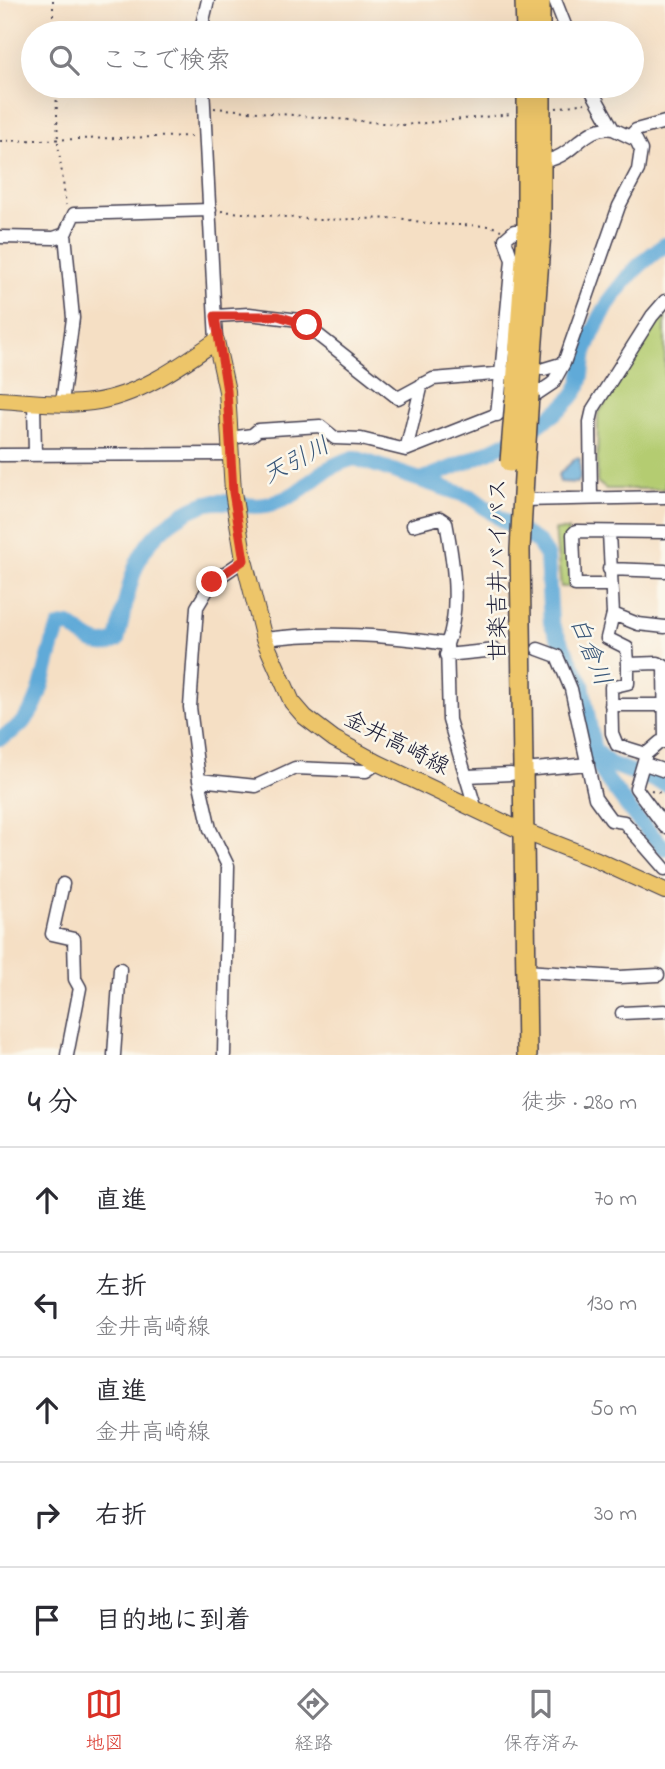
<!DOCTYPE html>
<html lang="ja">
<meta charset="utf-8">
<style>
:root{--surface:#fff;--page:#f2f2f3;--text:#2b2b33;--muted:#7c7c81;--line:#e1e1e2;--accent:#d93025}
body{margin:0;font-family:"Indie Flower","Klee One",sans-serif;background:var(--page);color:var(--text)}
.stop{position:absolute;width:21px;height:21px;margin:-16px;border:5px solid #d93025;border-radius:50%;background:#fff}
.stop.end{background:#d93025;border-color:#fff;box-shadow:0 2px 7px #0008}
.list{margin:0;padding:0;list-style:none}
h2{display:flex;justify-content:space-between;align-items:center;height:91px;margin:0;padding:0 28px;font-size:30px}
h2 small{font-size:23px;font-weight:400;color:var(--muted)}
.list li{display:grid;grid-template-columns:46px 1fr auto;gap:21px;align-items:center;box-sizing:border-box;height:105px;padding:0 28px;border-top:2px solid var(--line)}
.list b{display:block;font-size:26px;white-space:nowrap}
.list p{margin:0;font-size:23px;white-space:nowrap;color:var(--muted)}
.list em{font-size:23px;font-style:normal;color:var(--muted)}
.icon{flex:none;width:38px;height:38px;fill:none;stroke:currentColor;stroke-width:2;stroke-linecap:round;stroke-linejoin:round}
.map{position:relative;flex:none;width:665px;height:1055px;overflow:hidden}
.search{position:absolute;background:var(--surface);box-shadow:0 7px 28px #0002;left:21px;right:21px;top:21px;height:77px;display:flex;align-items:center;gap:18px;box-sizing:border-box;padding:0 24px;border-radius:38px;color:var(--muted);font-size:26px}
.sheet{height:616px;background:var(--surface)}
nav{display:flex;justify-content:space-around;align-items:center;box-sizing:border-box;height:98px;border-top:2px solid var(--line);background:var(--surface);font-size:19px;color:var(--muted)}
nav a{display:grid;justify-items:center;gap:4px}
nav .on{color:var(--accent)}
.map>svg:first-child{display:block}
.green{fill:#b4cc71;stroke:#6b7756;stroke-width:2}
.water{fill:#61aad8;stroke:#42668a;stroke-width:2}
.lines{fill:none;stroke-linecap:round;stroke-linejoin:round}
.river{stroke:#61aad8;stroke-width:16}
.minor-casing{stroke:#423e50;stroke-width:15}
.major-casing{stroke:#423e50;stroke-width:18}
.highway-casing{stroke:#423e50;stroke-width:22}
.path{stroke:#423e50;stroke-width:2;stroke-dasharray:2 5;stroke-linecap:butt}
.minor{stroke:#fff;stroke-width:12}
.major{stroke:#edc569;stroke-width:16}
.highway{stroke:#edc569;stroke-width:19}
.highway-bridge-casing{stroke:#423e50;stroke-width:22;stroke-linecap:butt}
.highway-bridge{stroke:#edc569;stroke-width:19}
.route{stroke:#d93025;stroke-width:9}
.labels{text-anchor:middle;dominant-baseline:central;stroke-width:5;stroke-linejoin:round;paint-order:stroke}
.street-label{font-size:23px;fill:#22223b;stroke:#fbf7ec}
.water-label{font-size:24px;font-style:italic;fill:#3b587a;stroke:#fbf7ec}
</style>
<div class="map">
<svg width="665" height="1055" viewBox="0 0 665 1055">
<rect width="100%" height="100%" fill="#fbf7ec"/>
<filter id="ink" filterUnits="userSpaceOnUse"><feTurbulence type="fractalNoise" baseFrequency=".0143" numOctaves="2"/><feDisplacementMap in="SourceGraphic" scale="14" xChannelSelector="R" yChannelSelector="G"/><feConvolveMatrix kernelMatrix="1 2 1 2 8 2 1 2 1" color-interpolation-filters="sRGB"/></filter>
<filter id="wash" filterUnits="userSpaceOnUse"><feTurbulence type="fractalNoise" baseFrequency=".00686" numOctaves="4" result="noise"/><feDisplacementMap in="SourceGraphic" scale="28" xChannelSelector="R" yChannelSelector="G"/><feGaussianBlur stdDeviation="1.57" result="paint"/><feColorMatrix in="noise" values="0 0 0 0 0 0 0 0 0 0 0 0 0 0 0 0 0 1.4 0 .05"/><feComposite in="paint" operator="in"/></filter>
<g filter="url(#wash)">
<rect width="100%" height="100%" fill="#f5dfc4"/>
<path class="green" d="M665 310V489H606L597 482 598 414Z
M555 530H568L570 587H561Z"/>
<path class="water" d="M576 458 580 459V479L577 483 560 482 558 475Z"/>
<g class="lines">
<path class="river" d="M421 480C461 465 561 425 579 386 584 375 582 360 586 349 604 304 625 272 665 245
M0 738C47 718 41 667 59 627L69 625C85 636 98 652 117 640 129 594 129 552 171 522 184 513 198 504 214 502 239 499 247 512 277 502 307 493 317 467 355 458L471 497 505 522 538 542 547 557 551 623 582 684 595 758 605 777 638 820 665 849
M596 751 610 764 665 784"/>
</g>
</g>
<g filter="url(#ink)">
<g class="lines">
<defs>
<path id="minor" d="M555 0 568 33
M200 33 208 0
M203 86 216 341
M631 135 636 130 665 122
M541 161C574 160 582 124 613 129
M0 237 54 238 65 234 74 214 210 210
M215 316 249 314 299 320 398 398 433 379 506 373
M544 369 564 363 619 206 638 170 641 150 636 140 613 129 589 86
M34 402 35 454
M62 403 73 318 65 234
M497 415 512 260 505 239 514 231H527
M230 438 252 435 258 430 320 426 335 438 361 439 406 450 520 405 553 383 564 363
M406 450 422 384
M0 455 231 454
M591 498 590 422 593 409 652 316 665 301
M522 500 665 497
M413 525 440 518 446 522C453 560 461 608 447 644
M609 532 613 614 638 624 665 627
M609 569 665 571
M609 585H575L573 534 576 531 665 532
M613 614 607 638 627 648 628 664
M264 639C327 631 384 635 447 644L449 720 476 810
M538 649 557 656 571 689 595 798 611 820 624 822 665 869
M446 655 496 650
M611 705H665
M665 742H660L646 754 636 788 665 827
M646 754 617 745 612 733 611 687 628 683V664L658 663 664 666 665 742
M645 764 665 771
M524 770 588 764
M467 776 511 774
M199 780 190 707 197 607 212 582 244 560
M63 884 52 934 74 939 75 979 80 988 67 1055
M525 971 619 977 658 975
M622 1013 665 1011
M114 1055 120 969
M224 1055 228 866 210 829 199 780 256 786 295 768 366 771 378 763"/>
<path id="major" d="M0 400C30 402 62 406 92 402 138 396 179 367 216 341L227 391 233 492 244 560 264 639 292 702 305 717 334 739 378 763 513 827 597 860 665 891"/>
<path id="highway" d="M525 0 526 33
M540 0V33
M529 395 541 232V86
M515 400 527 231V86
M525 458 520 550 527 1055"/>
</defs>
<use href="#minor" class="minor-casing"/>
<use href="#major" class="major-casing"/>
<use href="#highway" class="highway-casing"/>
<path class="path" d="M53 0V33
M56 86 58 143 66 205
M214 108 405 125 512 114
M556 108 585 103
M0 141 195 136
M221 211 318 220 399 218 431 224 491 226 501 230
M651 790 665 794"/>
<use href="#minor" class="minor"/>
<use href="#major" class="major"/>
<use href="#highway" class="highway"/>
<defs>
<path id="highway-bridge" d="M525 458 529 395
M510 462 515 400"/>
</defs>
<use href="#highway-bridge" class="highway-bridge-casing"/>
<use href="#highway-bridge" class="highway-bridge"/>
</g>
</g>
<g class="lines" filter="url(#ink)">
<path class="route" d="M212 582 244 560 233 492 227 391 215 316H278L307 325"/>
</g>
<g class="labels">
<g class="street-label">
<text transform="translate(499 570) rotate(-90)">甘楽吉井バイパス</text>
<text transform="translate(396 744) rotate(27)">金井高崎線</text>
</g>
<g class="water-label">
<text transform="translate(297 462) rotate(-28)">天引川</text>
<text transform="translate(589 652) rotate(68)">白倉川</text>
</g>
</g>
</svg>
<div class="stop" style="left:307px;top:325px"></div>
<div class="stop end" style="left:212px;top:582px"></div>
<div class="search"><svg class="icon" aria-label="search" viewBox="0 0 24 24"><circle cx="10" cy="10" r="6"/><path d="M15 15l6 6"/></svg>ここで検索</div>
</div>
<section class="sheet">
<h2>4 分<small>徒歩 · 280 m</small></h2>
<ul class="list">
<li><svg class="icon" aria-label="ahead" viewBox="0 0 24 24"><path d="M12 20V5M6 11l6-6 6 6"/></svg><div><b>直進</b></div><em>70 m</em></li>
<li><svg class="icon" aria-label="left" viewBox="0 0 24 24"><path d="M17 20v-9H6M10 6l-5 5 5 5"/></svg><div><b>左折</b><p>金井高崎線</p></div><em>130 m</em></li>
<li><svg class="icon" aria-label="ahead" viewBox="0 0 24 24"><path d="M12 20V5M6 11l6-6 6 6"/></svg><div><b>直進</b><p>金井高崎線</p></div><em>50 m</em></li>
<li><svg class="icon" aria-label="right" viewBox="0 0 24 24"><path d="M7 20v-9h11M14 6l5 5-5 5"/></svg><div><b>右折</b></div><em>30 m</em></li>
<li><svg class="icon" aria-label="arrive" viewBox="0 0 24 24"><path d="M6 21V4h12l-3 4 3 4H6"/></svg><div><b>目的地に到着</b></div></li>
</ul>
</section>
<nav>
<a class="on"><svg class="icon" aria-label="map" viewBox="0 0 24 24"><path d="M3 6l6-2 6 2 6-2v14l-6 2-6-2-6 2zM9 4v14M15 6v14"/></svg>地図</a>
<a><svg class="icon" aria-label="directions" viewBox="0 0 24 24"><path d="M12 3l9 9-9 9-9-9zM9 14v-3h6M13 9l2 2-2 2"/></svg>経路</a>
<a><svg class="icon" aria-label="saved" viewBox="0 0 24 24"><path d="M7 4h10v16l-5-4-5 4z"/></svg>保存済み</a>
</nav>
